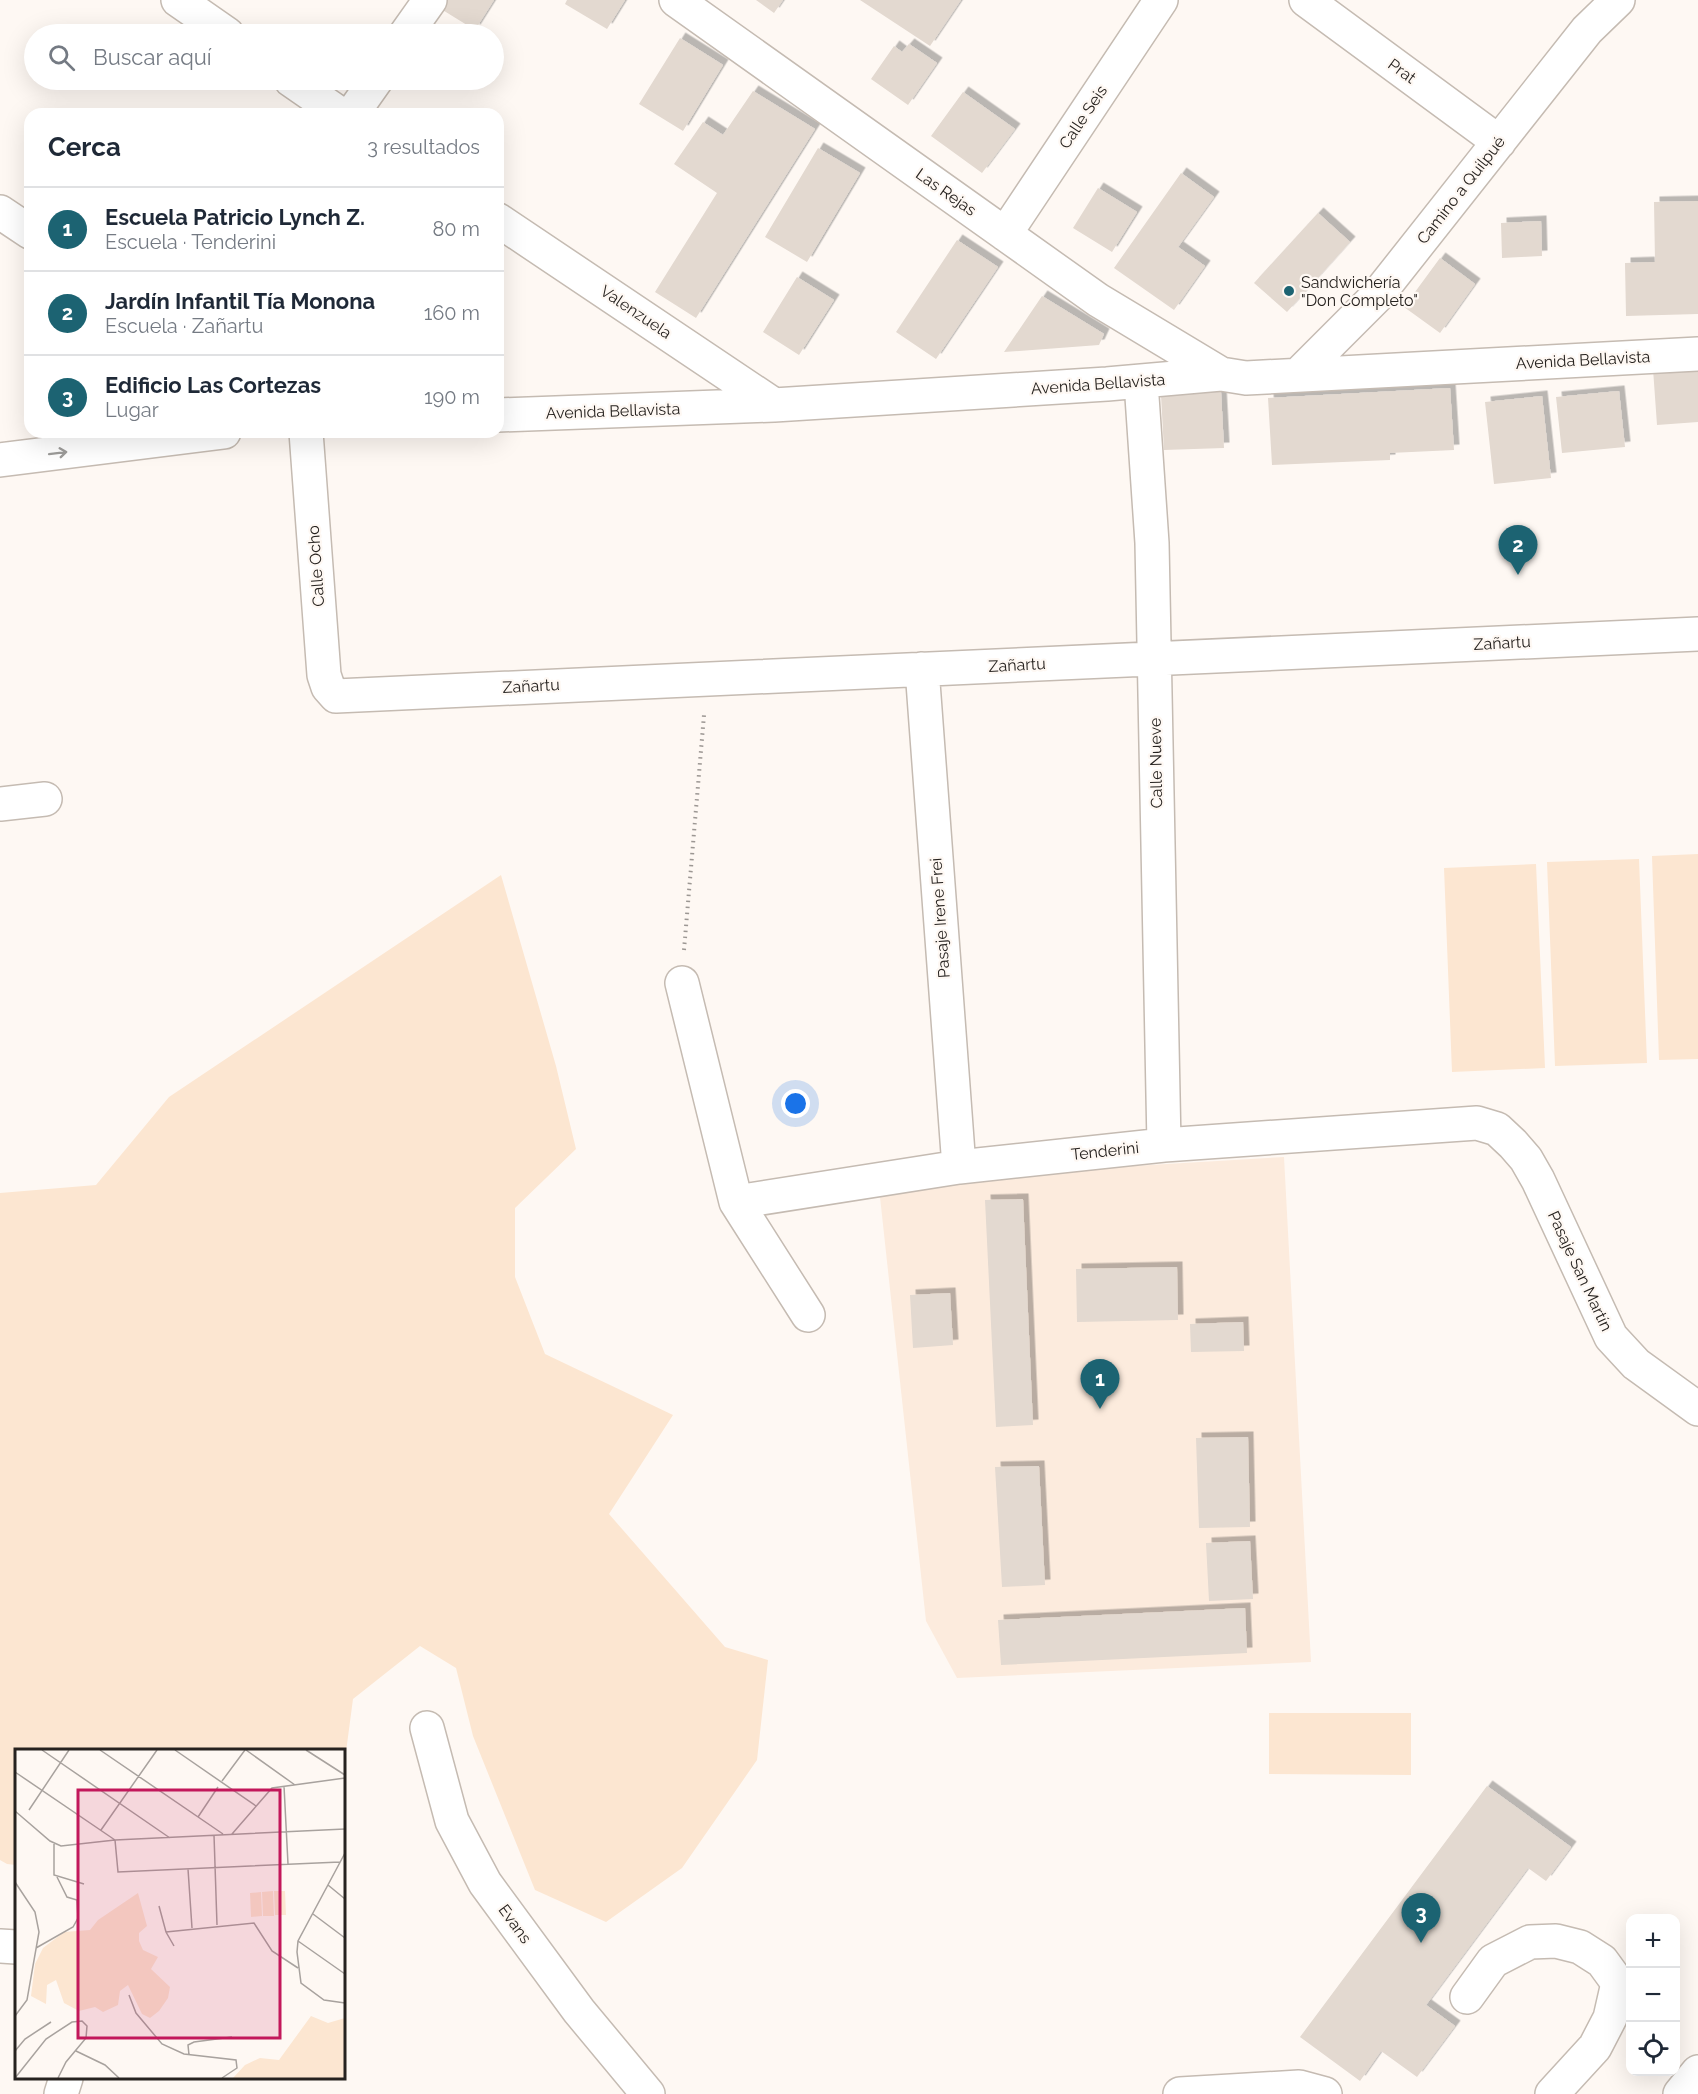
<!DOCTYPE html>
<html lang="es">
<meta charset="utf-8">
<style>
:root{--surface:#fff;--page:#f2f2f3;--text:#1f2937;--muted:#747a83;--line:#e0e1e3;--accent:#1c6372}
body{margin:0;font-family:Raleway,sans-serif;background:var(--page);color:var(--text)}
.controls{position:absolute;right:18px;bottom:18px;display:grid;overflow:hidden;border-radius:12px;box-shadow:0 6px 24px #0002}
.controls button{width:54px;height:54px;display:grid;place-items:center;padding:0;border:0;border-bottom:2px solid var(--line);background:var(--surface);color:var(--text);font:30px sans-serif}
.you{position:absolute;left:796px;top:1104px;width:21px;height:21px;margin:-15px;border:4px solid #fff;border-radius:50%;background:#1a73e8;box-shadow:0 0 0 9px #1a73e833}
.badge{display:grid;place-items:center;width:39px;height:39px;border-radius:50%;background:var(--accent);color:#fff;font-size:20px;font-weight:700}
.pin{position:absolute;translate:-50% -50px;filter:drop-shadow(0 2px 3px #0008)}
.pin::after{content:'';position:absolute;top:32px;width:21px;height:18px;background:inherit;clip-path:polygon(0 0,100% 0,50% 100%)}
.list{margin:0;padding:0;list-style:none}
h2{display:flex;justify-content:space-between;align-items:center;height:78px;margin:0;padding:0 24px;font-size:26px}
h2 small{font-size:20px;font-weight:400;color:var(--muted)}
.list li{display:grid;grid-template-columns:39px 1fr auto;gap:18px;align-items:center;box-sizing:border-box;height:84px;padding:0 24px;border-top:2px solid var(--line)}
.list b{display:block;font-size:22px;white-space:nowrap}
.list p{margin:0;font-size:20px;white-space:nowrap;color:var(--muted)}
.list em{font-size:20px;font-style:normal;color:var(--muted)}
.icon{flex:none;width:33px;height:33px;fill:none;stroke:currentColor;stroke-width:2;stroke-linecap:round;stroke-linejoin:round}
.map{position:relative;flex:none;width:1698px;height:2094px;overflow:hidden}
.search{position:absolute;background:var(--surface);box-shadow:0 6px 24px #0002;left:24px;top:24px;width:480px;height:66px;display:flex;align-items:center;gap:15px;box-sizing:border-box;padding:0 21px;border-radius:33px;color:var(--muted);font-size:22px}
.panel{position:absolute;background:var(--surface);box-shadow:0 6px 24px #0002;left:24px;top:108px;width:480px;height:330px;border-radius:18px}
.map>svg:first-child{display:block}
.built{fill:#fcebdd}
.green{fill:#fce6d1}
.building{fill:#e3d9d0;filter:url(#shadow)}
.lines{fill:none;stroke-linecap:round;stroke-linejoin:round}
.minor-casing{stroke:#c5bbb2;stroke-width:36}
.path{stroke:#9c9793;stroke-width:4;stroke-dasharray:1.5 4.5;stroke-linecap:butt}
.minor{stroke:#fff;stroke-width:33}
.oneway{stroke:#9d9c9a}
.poi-dot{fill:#1c6372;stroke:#fef8f3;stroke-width:2}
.labels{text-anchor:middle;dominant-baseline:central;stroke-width:4.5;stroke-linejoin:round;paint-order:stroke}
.street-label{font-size:16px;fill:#26221f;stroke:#fef8f3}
.poi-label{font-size:16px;fill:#26221f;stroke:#fef8f3;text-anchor:start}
.inset-road{fill:none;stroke:#a8a29e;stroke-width:1.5}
.view{fill:#c2185b;fill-opacity:0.15;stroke:#c2185b;stroke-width:3}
.inset-edge{fill:none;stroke:#26221f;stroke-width:3}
</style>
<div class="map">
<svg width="1698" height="2094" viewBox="0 0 1698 2094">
<defs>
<filter id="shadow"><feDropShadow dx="5.5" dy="-5.5" stdDeviation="0" flood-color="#0004"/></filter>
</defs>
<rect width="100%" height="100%" fill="#fef8f3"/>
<path class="built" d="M1284 1157 1311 1662 957 1678 926 1621 880 1197 1001 1174Z"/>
<path class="green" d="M1698 854V1059L1659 1060 1652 856Z
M1639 859 1647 1063 1555 1066 1547 862Z
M1536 864 1545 1068 1452 1072 1444 868Z
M501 875 556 1066 576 1149 515 1208V1277L545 1354 673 1415 609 1514 725 1647 768 1660 757 1760 682 1868 606 1922 535 1890 473 1736 456 1668 420 1646 353 1699 344 1767V1750H16V1865L7 1864 0 1860V1193L96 1185 169 1097Z
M1269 1713H1411V1775L1269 1774Z"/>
<path class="building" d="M447 0H494L475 30 441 9Z
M567 0H625L607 29 565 4Z
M756 0H783L774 13Z
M860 0H961L930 46Z
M680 38 723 65 683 131 639 104Z
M909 44 937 63 908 105 871 79 894 46 902 52Z
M753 91 815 129 696 318 655 292 717 193 674 164 703 122 723 135Z
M963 92 1015 129 982 173 931 136Z
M818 148 860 173 807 262 765 237Z
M1181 173 1214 197 1178 247 1205 266 1174 310 1114 268Z
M1098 188 1137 212 1112 252 1073 228Z
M1698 201V314L1626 316 1625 263 1655 262 1654 202Z
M1318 213 1350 242 1287 312 1254 283Z
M1541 221 1542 256 1502 258 1501 223Z
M957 240 998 267 936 359 896 332Z
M1440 258 1475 284 1440 333 1404 307Z
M797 277 834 300 799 355 763 332Z
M1042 296 1104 334 1099 345 1004 352Z
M1698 366V422L1657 425 1653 369Z
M1450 388 1454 450 1390 453V460L1272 465 1268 398Z
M1619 391 1625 447 1562 453 1556 397Z
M1221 392 1224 448 1164 450 1161 395Z
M1542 396 1551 478 1494 484 1485 402Z
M1023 1199 1033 1425 996 1427 985 1200Z
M1177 1267 1178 1320 1077 1322 1076 1269Z
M950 1293 953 1345 913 1348 910 1295Z
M1243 1322 1244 1351 1191 1352 1190 1324Z
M1248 1437 1250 1527 1199 1528 1196 1438Z
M1039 1466 1045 1585 1002 1587 995 1467Z
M1250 1541 1253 1599 1209 1601 1206 1543Z
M1245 1608 1247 1653 1001 1665 998 1620Z
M1487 1786 1571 1847 1546 1881 1528 1868 1426 2005 1455 2026 1417 2077 1381 2051 1360 2081 1300 2037Z"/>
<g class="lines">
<defs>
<path id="minor" d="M178 0 227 34
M676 0 1098 300 1221 374
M1306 0 1499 142
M406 34 430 0
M291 80 340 114
M352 114 376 80
M0 212 30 232
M498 220 774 405
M1005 234 1161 0
M1298 375 1376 297 1587 30 1618 0
M1141 382 1152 543 1164 1145
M498 415 774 405 1107 384 1221 374 1246 378 1698 354
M306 432 324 675 328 687 336 696 1698 634
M0 460 224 432
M922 669 959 1167
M0 804 45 799
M682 983 736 1202 808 1315
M736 1202 959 1167 1164 1145 1477 1123 1497 1129 1513 1144 1526 1159 1538 1180 1611 1337 1636 1364 1698 1409
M427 1728 452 1821 485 1883 579 2011 648 2094
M0 1946 16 1947
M1467 1997 1493 1961 1530 1942 1556 1941 1580 1947 1602 1961 1618 1983 1610 2018 1595 2047 1552 2094
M61 2094 66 2078
M1180 2094 1299 2087 1325 2094
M1680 2094 1698 2072"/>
</defs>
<use href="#minor" class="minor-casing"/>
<path class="path" d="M684 950 704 715"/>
<use href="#minor" class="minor"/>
</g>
<defs><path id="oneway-shaft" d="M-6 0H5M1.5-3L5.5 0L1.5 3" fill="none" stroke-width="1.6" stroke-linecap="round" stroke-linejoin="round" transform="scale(1.5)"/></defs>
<use class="oneway" href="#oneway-shaft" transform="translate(58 453) rotate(-7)"/>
<circle class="poi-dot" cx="1289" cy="291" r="6"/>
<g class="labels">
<g class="street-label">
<text transform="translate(1402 71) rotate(36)">Prat</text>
<text transform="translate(1083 117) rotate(-56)">Calle Seis</text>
<text transform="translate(1461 190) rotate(-52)">Camino a Quilpué</text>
<text transform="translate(946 192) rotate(35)">Las Rejas</text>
<text transform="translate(636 312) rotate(34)">Valenzuela</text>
<text transform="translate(1583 360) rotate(-3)">Avenida Bellavista</text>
<text transform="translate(1098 384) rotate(-4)">Avenida Bellavista</text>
<text transform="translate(613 411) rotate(-2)">Avenida Bellavista</text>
<text transform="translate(316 566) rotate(-94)">Calle Ocho</text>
<text transform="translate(1502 643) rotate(-3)">Zañartu</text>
<text transform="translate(1017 665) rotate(-3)">Zañartu</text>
<text transform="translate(531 686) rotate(-3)">Zañartu</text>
<text transform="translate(1156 763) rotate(-91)">Calle Nueve</text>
<text transform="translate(940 918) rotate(-94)">Pasaje Irene Frei</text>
<text transform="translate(1105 1151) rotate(-6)">Tenderini</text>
<text transform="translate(1580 1271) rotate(65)">Pasaje San Martín</text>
<text transform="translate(515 1924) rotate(54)">Evans</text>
</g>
<g class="poi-label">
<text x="1301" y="282">Sandwichería<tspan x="1301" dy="18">"Don Completo"</tspan></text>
</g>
</g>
<g transform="translate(15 1749)">
<rect width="330" height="330" fill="#fef8f3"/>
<path d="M258 142 259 167H248L247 143ZM259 142H270L271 166H260ZM246 143 247 167 236 168 235 144ZM123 144 132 177 124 184V192L128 201 143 208 136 220 155 238 153 249 144 262 135 269 127 265 113 236 105 242 103 256 88 263 80 258 64 262 49 254 41 231 32 236 31 255 16 247 20 215 28 199 49 183 75 181 83 171ZM296 267 313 274 330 269V329H218L230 316 245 309 264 311Z" fill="#fce6d1"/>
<path class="inset-road" d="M27 1 155 89M85 1 208 85M160 1 241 57M231 1 280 36M291 1 330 26M0 23 100 91M207 32 230 1M269 37 273 115M14 61 54 1M0 62 35 92 46 97 100 91 330 80M183 68 203 38M86 81 142 1M217 85 257 39 330 29M199 86 202 176M100 91 103 123 325 113M39 95V126L69 135M330 104 283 192 282 203 286 234 309 251 330 254M173 120 177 179M0 133 20 163 24 183 12 251 0 267M313 136 330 150M144 157 151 183 159 197M298 165 330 189M151 183 239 174 257 202 283 219M283 192 330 225M21 199 58 178 63 169 62 151 52 148 42 128M114 246 121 264 147 295 169 305 221 311 222 319 207 329M0 302 10 290 36 273M61 302 90 316 104 329M174 306 173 296 179 293 217 288M0 329 31 290 57 273 67 272 72 277 71 289 51 313 43 329"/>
<path class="view" d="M63 41H265V289H63Z"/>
<rect width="330" height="330" class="inset-edge"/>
</g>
</svg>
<div class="controls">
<button>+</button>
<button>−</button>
<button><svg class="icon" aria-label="locate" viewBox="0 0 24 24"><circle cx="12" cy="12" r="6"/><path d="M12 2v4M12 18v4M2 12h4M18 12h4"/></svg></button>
</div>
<div class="you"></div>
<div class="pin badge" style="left:1100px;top:1409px">1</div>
<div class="pin badge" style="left:1518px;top:575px">2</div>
<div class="pin badge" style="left:1421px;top:1943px">3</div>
<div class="search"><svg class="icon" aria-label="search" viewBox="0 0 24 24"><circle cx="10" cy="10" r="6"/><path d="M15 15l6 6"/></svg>Buscar aquí</div>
<section class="panel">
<h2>Cerca<small>3 resultados</small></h2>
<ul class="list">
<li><span class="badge">1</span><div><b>Escuela Patricio Lynch Z.</b><p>Escuela · Tenderini</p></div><em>80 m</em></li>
<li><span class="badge">2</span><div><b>Jardín Infantil Tía Monona</b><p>Escuela · Zañartu</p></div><em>160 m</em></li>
<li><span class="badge">3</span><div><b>Edificio Las Cortezas</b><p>Lugar</p></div><em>190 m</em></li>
</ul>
</section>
</div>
